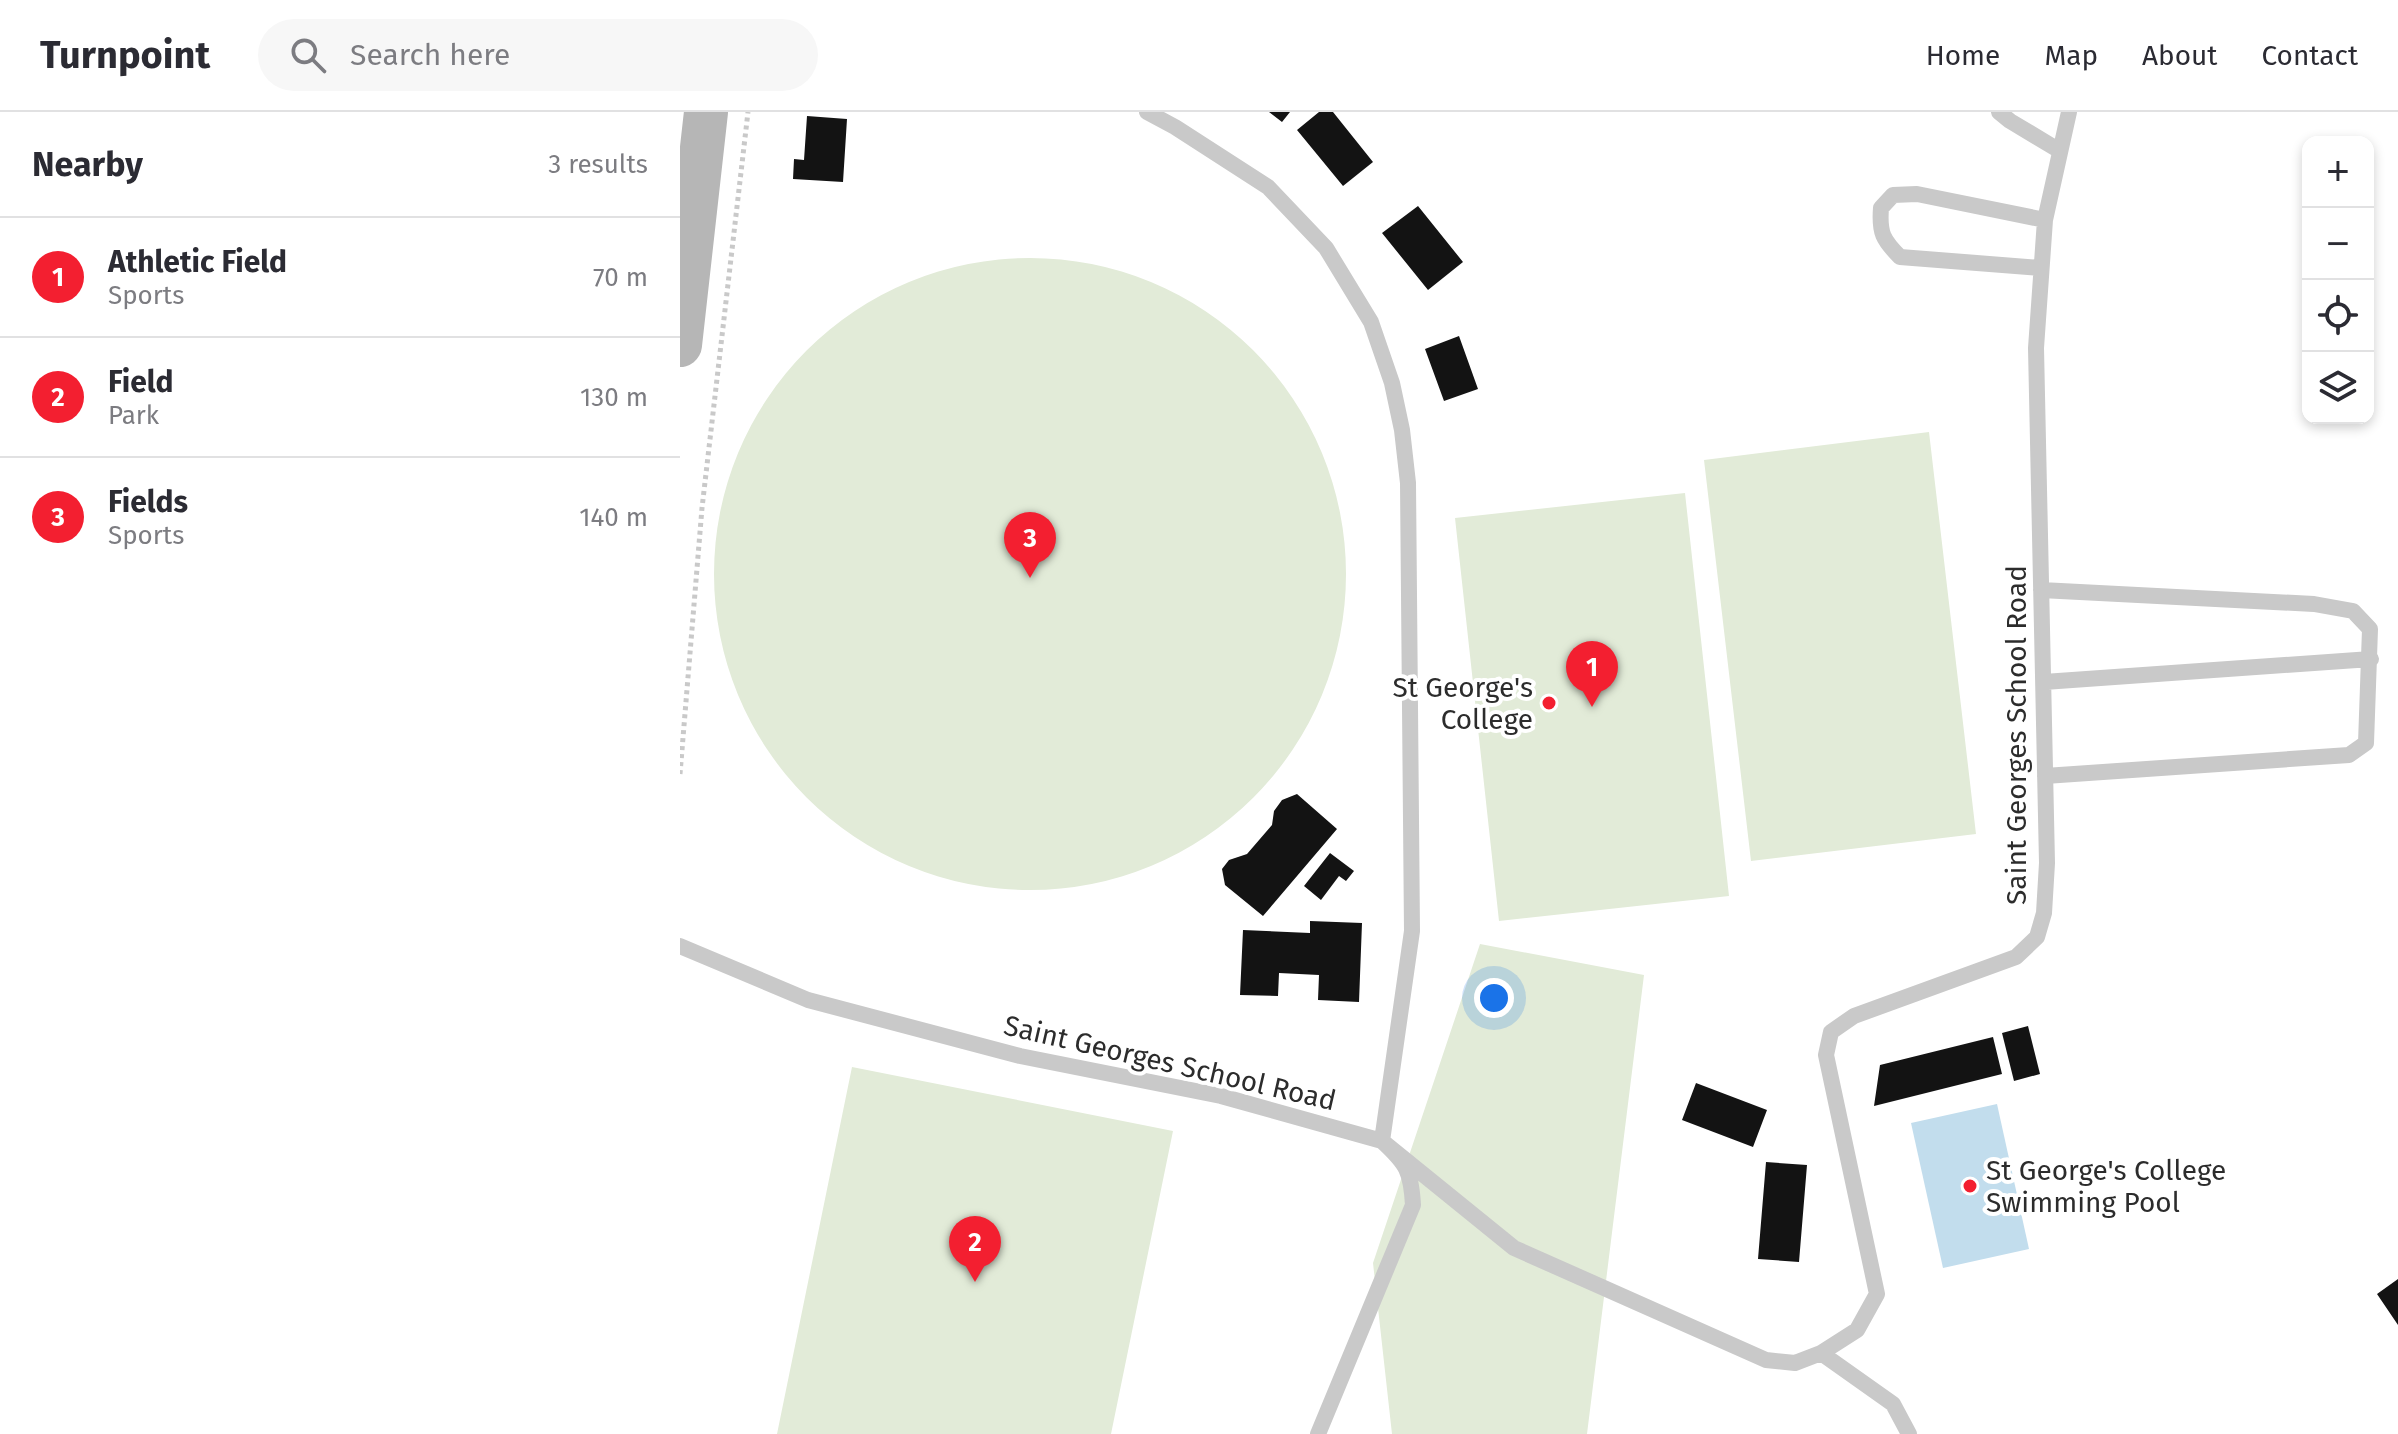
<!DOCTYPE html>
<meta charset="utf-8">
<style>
:root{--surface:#fff;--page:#f7f7f7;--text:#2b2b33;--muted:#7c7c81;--line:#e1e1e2;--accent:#f31f30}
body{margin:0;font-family:"Fira Sans",sans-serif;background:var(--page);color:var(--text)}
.controls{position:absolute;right:24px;top:24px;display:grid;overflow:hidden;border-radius:16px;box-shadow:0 4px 12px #0003}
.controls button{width:72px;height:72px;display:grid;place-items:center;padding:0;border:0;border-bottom:2px solid var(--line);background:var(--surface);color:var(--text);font:40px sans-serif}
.you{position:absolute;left:814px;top:886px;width:28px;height:28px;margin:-20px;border:6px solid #fff;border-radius:50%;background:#1a73e8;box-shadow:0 0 0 12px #1a73e833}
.badge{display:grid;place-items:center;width:52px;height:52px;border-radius:50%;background:var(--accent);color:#fff;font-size:26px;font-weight:700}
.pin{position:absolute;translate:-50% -66px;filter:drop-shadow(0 2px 4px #0008)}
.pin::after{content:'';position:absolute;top:42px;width:28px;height:24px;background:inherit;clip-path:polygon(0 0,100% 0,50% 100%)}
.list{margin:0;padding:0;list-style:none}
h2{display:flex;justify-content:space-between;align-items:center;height:104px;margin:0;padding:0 32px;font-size:34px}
h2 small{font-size:26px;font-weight:400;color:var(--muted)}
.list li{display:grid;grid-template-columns:52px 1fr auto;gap:24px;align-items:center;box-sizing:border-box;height:120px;padding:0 32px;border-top:2px solid var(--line)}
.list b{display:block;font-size:30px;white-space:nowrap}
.list p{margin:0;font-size:26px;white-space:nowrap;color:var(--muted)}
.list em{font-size:26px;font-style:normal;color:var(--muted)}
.icon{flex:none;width:44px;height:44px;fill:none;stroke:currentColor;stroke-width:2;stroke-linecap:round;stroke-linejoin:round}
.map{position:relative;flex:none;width:1718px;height:1322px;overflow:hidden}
header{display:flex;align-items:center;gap:48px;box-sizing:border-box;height:112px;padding:0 40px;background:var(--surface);border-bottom:2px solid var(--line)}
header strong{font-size:38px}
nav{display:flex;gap:44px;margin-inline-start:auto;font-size:28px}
.search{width:560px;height:72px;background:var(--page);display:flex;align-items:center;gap:20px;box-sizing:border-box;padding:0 28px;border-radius:44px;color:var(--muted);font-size:30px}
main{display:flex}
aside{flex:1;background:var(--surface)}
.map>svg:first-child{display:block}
.green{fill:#e2ebd8}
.water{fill:#c2dded}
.building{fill:#131313}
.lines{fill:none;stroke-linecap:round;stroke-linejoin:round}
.path{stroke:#c9c9c9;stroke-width:5;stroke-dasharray:4 4;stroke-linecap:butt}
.service{stroke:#c9c9c9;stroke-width:16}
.secondary{stroke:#b6b6b6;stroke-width:44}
.poi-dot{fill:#f31f30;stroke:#fff;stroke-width:3}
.labels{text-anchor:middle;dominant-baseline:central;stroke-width:8;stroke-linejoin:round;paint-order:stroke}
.poi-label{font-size:28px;fill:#2c2c2c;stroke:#fff;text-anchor:end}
.street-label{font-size:28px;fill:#2c2c2c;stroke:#fff}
</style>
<header>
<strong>Turnpoint</strong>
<div class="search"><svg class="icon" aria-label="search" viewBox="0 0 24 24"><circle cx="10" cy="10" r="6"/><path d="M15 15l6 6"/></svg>Search here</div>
<nav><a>Home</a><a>Map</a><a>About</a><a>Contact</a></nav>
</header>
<main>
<aside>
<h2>Nearby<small>3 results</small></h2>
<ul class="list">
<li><span class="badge">1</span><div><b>Athletic Field</b><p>Sports</p></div><em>70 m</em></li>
<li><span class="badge">2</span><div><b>Field</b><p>Park</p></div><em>130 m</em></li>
<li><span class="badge">3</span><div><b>Fields</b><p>Sports</p></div><em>140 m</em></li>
</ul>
</aside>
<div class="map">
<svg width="1718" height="1322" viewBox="0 0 1718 1322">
<rect width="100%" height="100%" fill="#fff"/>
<path class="green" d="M34 462a316 316 0 1 1 632 0a316 316 0 1 1-632 0Z
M1249 320 1296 722 1071 749 1024 348Z
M1005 381 1049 784 819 809 775 406Z
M800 832 964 863 907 1322H712L693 1151Z
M172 955 493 1019 431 1322H97Z"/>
<path class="water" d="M1317 992 1349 1137 1263 1156 1231 1011Z"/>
<path class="building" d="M589 0H610L602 10Z
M639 0H653L693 50 663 74 617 18Z
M127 4 167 7 163 70 113 67 114 47 124 48Z
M738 94 783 150 748 178 702 121Z
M779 224 798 277 764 289 745 237Z
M617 682 657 717 583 804 545 773 542 757 549 748 567 742 592 713 594 699 602 688Z
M650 741 674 759 666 769 659 764 641 788 624 774Z
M630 809 682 811 679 890 638 888 639 863 599 861 598 884 560 883 563 818 630 821Z
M1348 914 1360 962 1334 969 1322 921Z
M1313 925 1322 962 1194 994 1200 953Z
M1016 971 1087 998 1073 1035 1002 1008Z
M1086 1050 1127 1053 1119 1150 1078 1147Z
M1718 1167V1213L1697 1182Z"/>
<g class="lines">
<path class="path" d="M0 662 22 396 68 0"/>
<path class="service" d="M467 0 495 15 588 75 646 136 691 210 712 271 722 318 728 371 732 819 702 1029C727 1052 731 1059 733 1093L638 1322
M1319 0 1330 9 1380 39
M1361 156 1220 145C1203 128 1199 121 1201 96L1213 83 1237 82 1365 108
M1361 478 1634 492 1673 499 1690 517 1686 631 1669 643 1365 664
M1364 570 1691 547
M0 834 128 888 340 944 541 984 702 1029 834 1136 1086 1248 1115 1251 1141 1241 1177 1218 1197 1182 1146 943 1151 920 1174 904 1336 845 1357 825 1364 801 1367 751 1356 236 1365 108 1389 0
M1141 1241 1213 1292 1229 1322"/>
<path class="secondary" d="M0 233 26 0"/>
</g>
<g class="poi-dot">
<circle cx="869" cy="591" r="8"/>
<circle cx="1290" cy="1074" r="8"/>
</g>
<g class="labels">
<g class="poi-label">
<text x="853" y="575">St George's<tspan x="853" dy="32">College</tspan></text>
<text x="1306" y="1058" text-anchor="start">St George's College<tspan x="1306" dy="32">Swimming Pool</tspan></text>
</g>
<g class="street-label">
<text transform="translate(1336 623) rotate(-90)">Saint Georges School Road</text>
<text transform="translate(490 951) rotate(13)">Saint Georges School Road</text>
</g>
</g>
</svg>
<div class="controls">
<button>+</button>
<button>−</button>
<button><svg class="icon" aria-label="locate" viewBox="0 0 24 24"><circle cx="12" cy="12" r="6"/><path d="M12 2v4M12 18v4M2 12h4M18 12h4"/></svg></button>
<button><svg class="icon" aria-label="layers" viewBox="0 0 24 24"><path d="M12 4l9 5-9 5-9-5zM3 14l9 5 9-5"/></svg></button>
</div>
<div class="you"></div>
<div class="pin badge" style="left:912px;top:595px">1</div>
<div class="pin badge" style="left:295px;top:1170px">2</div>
<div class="pin badge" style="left:350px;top:466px">3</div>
</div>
</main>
